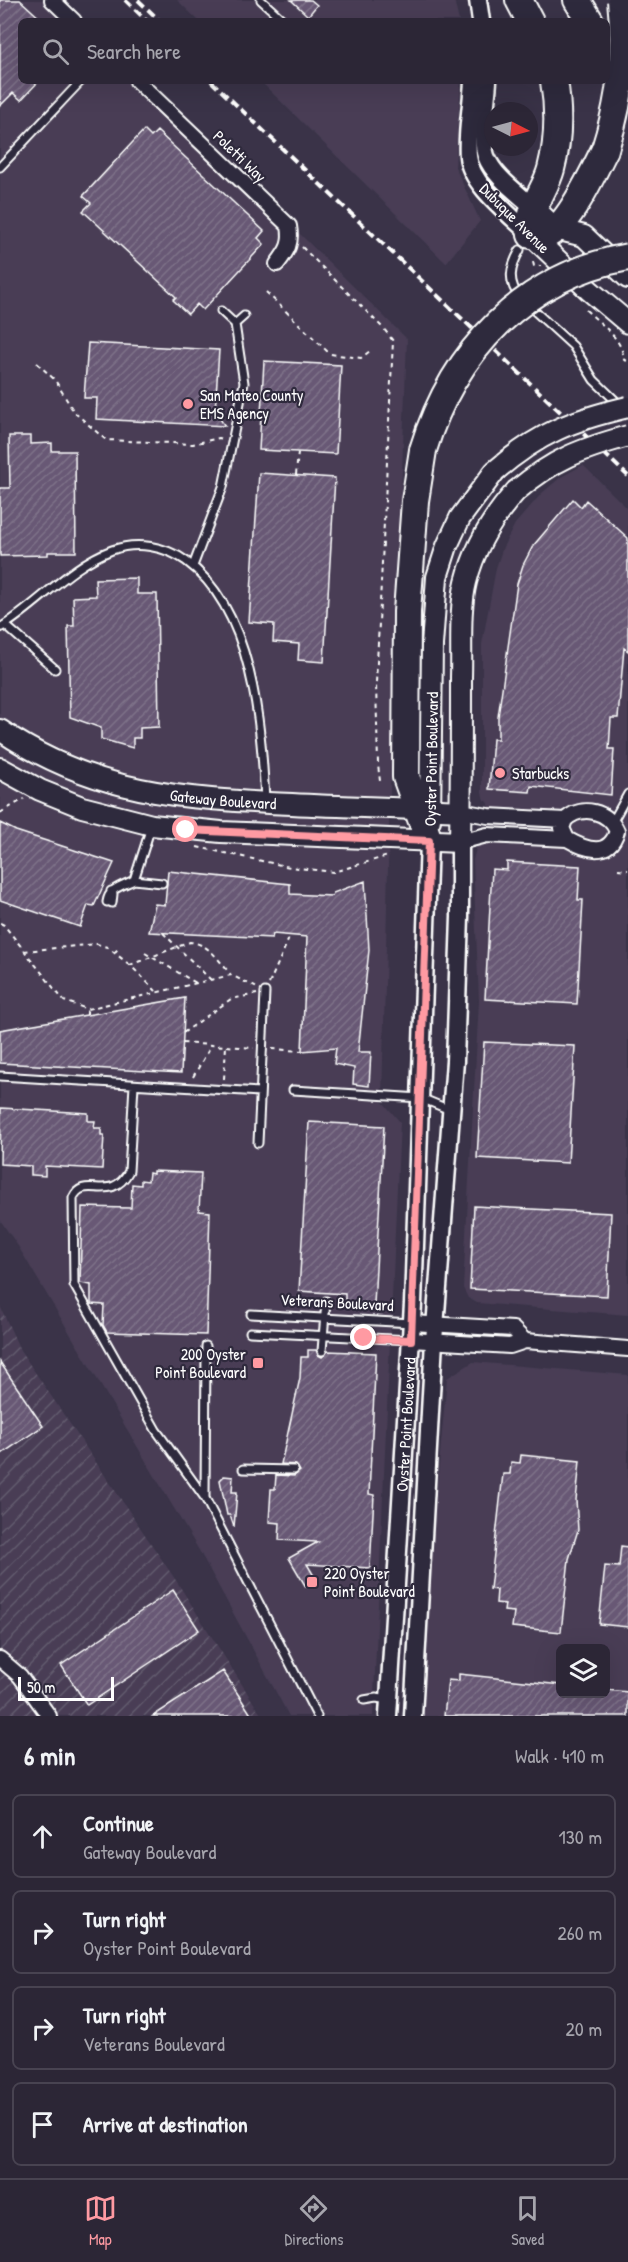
<!DOCTYPE html>
<meta charset="utf-8">
<style>
:root{--surface:#2c2636;--page:#383242;--text:#f1f3f6;--muted:#a6a5ad;--line:#484351;--accent:#ff9aa2}
body{margin:0;font-family:"Patrick Hand",sans-serif;background:var(--page);color:var(--text)}
.controls{position:absolute;right:18px;bottom:18px;display:grid;overflow:hidden;border-radius:9px;box-shadow:0 6px 24px #0002}
.controls button{width:54px;height:54px;display:grid;place-items:center;padding:0;border:0;border-bottom:2px solid var(--line);background:var(--surface);color:var(--text);font:30px sans-serif}
.compass{position:absolute;left:484px;top:102px;width:54px;height:54px;border-radius:50%;background:var(--surface);box-shadow:0 6px 24px #0002;rotate:96deg}
.scale{position:absolute;left:18px;bottom:15px;width:96px;box-sizing:border-box;padding-left:6px;border:3px solid #fff;border-top:0;font-size:16px;line-height:21px;white-space:nowrap;color:#fff;-webkit-text-stroke:4px #2f2a3d;paint-order:stroke}
.stop{position:absolute;width:18px;height:18px;margin:-14px;border:4px solid #ff9aa2;border-radius:50%;background:#fff}
.stop.end{background:#ff9aa2;border-color:#fff;box-shadow:0 2px 6px #0008}
.list{margin:0;padding:0;list-style:none}
h2{display:flex;justify-content:space-between;align-items:center;height:78px;margin:0;padding:0 24px;font-size:26px}
h2 small{font-size:20px;font-weight:400;color:var(--muted)}
.list li{display:grid;grid-template-columns:39px 1fr auto;gap:18px;align-items:center;box-sizing:border-box;height:84px;margin:0 12px 12px;padding:0 12px;border:2px solid var(--line);border-radius:9px}
.list b{display:block;font-size:22px;white-space:nowrap}
.list p{margin:0;font-size:20px;white-space:nowrap;color:var(--muted)}
.list em{font-size:20px;font-style:normal;color:var(--muted)}
.icon{flex:none;width:33px;height:33px;fill:none;stroke:currentColor;stroke-width:2;stroke-linecap:round;stroke-linejoin:round}
.map{position:relative;flex:none;width:628px;height:1716px;overflow:hidden}
.search{position:absolute;background:var(--surface);box-shadow:0 6px 24px #0002;left:18px;right:18px;top:18px;height:66px;display:flex;align-items:center;gap:15px;box-sizing:border-box;padding:0 21px;border-radius:9px;color:var(--muted);font-size:22px}
.sheet{height:462px;background:var(--surface)}
nav{display:flex;justify-content:space-around;align-items:center;box-sizing:border-box;height:84px;border-top:2px solid var(--line);background:var(--surface);font-size:16px;color:var(--muted)}
nav a{display:grid;justify-items:center;gap:3px}
nav .on{color:var(--accent)}
.map>svg:first-child{display:block}
.built{fill:#483e55;fill-rule:evenodd}
.industrial{fill:url(#industrial-furrows)}
.building{fill:url(#building-hatch);stroke:#fff;stroke-width:1.5}
.lines{fill:none;stroke-linecap:round;stroke-linejoin:round}
.service-casing{stroke:#fff;stroke-width:11}
.minor-casing{stroke:#fff;stroke-width:18}
.tertiary-casing{stroke:#fff;stroke-width:21}
.secondary-casing{stroke:#fff;stroke-width:24}
.motorway-casing{stroke:#fff;stroke-width:30}
.path{stroke:#fff;stroke-width:2;stroke-dasharray:4.5 4.5;stroke-linecap:butt}
.service{stroke:#2f2a3d;stroke-width:7}
.minor{stroke:#2f2a3d;stroke-width:14}
.tertiary{stroke:#2f2a3d;stroke-width:16}
.secondary{stroke:#2f2a3d;stroke-width:20}
.motorway{stroke:#2f2a3d;stroke-width:26}
.rail{stroke:#fff;stroke-width:4;stroke-dasharray:9 4.5;stroke-linecap:butt}
.secondary-bridge-casing{stroke:#fff;stroke-width:24;stroke-linecap:butt}
.motorway-bridge-casing{stroke:#fff;stroke-width:30;stroke-linecap:butt}
.secondary-bridge{stroke:#2f2a3d;stroke-width:20}
.motorway-bridge{stroke:#2f2a3d;stroke-width:26}
.route{stroke:#ff9aa2;stroke-width:8}
.poi-dot{fill:#ff9aa2;stroke:#2f2a3d;stroke-width:2}
.labels{text-anchor:middle;dominant-baseline:central;stroke-width:4.5;stroke-linejoin:round;paint-order:stroke}
.street-label{font-size:16px;fill:#fff;stroke:#2f2a3d}
.poi-label{font-size:16px;fill:#fff;stroke:#2f2a3d;text-anchor:start}
</style>
<div class="map">
<svg width="628" height="1716" viewBox="0 0 628 1716">
<defs>
<pattern id="industrial-furrows" width="10" height="10" patternUnits="userSpaceOnUse" patternTransform="scale(1.5)"><rect width="10" height="10" fill="#483e55"/><path d="M-1 1l2-2M0 10L10 0M9 11l2-2" fill="none" stroke="#635b6e"/></pattern>
<pattern id="building-hatch" width="6" height="6" patternUnits="userSpaceOnUse" patternTransform="scale(1.5)"><rect width="6" height="6" fill="#675974"/><path d="M-1 1l2-2M0 6l6-6M5 7l2-2" fill="none" stroke="#7e7289"/></pattern>
</defs>
<rect width="100%" height="100%" fill="#3a3348"/>
<filter id="ink" filterUnits="userSpaceOnUse"><feTurbulence type="fractalNoise" baseFrequency=".0167" numOctaves="2"/><feDisplacementMap in="SourceGraphic" scale="12" xChannelSelector="R" yChannelSelector="G"/><feConvolveMatrix kernelMatrix="1 2 1 2 8 2 1 2 1" color-interpolation-filters="sRGB"/></filter>
<g filter="url(#ink)">
<path class="built" d="M0 0H61L83 21H21V81H144L407 339 390 790 382 1101 400 1122 373 1716H289L200 1552 18 1246 0 1220Z
M177 0H454L459 21H199Z
M260 81H461L455 167 480 221 446 263Z
M583 465 628 509V1315L477 1303 468 1298 463 1288 479 1001 473 860 477 845 487 835 489 803 484 800 482 793V644L496 568 503 547 515 524 542 493 561 477Z
M473 1362 628 1375V1716H416L447 1378ZM560 1648H606V1694H560Z"/>
<path class="industrial" d="M0 1306 20 1350 177 1582 262 1716H0Z"/>
<path class="building" d="M0 0H20L43 21H21V81H39L21 100 13 93 0 106Z
M291 0H311L317 5 308 16Z
M144 130 151 137 157 131 264 231 258 238 264 244 203 310 197 304 188 314 173 300 176 297 83 211 91 203 83 196Z
M88 343 219 350 215 412 225 426 96 419 97 398H84Z
M264 361 341 365 336 454 259 450Z
M9 436H30V444L52 443V451H75L76 552H48V555L0 556V488H10Z
M259 473 335 478 324 662 298 660 299 644 273 642 274 624 249 622Z
M573 499 581 507 586 500 628 538V651L624 648 618 718H611L609 749H614L611 795 531 786 530 792 489 789 493 739H498V717L517 584 523 565 533 546Z
M137 578V594H157L159 727 140 728V738H133V748L101 739V728L70 717 68 626H74L73 597 96 596 95 579Z
M0 823 16 831 114 863 94 906 88 905 80 927 0 900Z
M507 862 580 866 578 900H583L577 1004 485 999 492 869 507 870Z
M168 871 290 884V894L332 896 333 893 365 881 369 950 358 1052H371L369 1086 353 1084 354 1068 334 1064 336 1048 302 1051 307 937 273 934 272 938 149 932 155 904 165 905Z
M185 998 181 1073 0 1063V1030Z
M484 1042 575 1046 568 1163 477 1158Z
M1 1108 88 1113V1121H95L94 1128H101V1135H104L102 1169 45 1166V1176L33 1175H31V1166L0 1164Z
M309 1122 384 1126 374 1304 345 1303V1294L299 1291Z
M153 1171 201 1173 199 1211 210 1212 206 1335 107 1332 103 1325 104 1305 91 1304V1285L80 1283 82 1207 131 1208 132 1184 141 1185V1180L148 1181 149 1173 153 1174Z
M474 1206 611 1213 607 1296 470 1289Z
M308 1350H316L318 1355 322 1357 328 1351 376 1353 369 1494 374 1495 370 1568 307 1564 317 1581 306 1587 289 1558 318 1542 279 1540 280 1523 269 1522 271 1489H275L276 1475 294 1476 300 1471 296 1465 281 1464 300 1378 301 1357H308Z
M0 1362 43 1426 0 1455Z
M521 1455 580 1461 576 1500 578 1530 569 1559 561 1632 512 1627 514 1612 504 1611 505 1604 496 1603 497 1590 490 1589 503 1474H510L511 1462 520 1463Z
M224 1476 233 1477 232 1492H237L234 1527 230 1515H227L220 1480Z
M621 1546 628 1547V1627L599 1624 605 1566 619 1567Z
M173 1590 199 1630 87 1705 61 1665Z
M223 1671 252 1716H153Z
M459 1674 561 1685V1694H606V1690L628 1692V1716H444L448 1680 459 1681Z"/>
<g class="lines">
<defs>
<path id="service" d="M261 0 284 21
M0 167 81 81
M520 298C507 281 510 268 520 250
M528 305 573 346 594 380 622 407
M235 324 244 316
M193 566 223 487 244 383 235 324 221 311
M5 625 55 669
M0 628C39 604 69 566 112 550 137 541 165 546 186 561 253 610 261 724 265 800
M613 821 628 794
M151 827 134 880 162 883
M111 891 113 894 112 903
M107 902C109 888 122 886 134 880
M0 1076 260 1092
M134 1085 129 1171C111 1205 84 1173 73 1198L74 1285 156 1430 205 1498 317 1716
M293 1090 421 1098 450 1110
M258 1143 265 992
M251 1314 412 1323
M250 1332 411 1340
M322 1351 326 1301
M243 1469 294 1470
M205 1497 206 1346
M364 1700 376 1698 389 1700"/>
<path id="minor" d="M52 0 74 21
M137 81 289 226C292 243 288 250 277 264
M461 811 488 816 565 820
M460 842 487 835 567 839C586 850 609 858 617 831 608 811 582 804 565 820L562 828 567 839
M412 1323 513 1329 525 1341
M411 1340 510 1346 525 1341 628 1349
M0 1659 20 1676 49 1716"/>
<g id="tertiary">
<path d="M478 0 481 21"/>
<path d="M473 81C472 105 466 132 468 156 470 185 511 215 531 235"/>
<path d="M488 81C487 101 480 138 486 156 494 177 518 193 534 208"/>
<path id="s1" d="M388 1716 413 1304 429 841"/>
<path d="M413 1716 434 1341 455 1061 460 917V842"/>
</g>
<g id="secondary">
<path d="M534 208 556 229 584 236 628 278"/>
<path d="M531 235 589 290 628 323"/>
<path id="s2" d="M0 730C94 794 183 799 292 804 348 807 404 808 461 811"/>
<path d="M0 768 40 790 82 807 152 825 221 832 460 842C461 787 461 732 461 677 462 648 459 610 466 582 475 546 492 518 516 491"/>
<path d="M430 820 432 645 437 577 447 546 460 518 495 471"/>
</g>
<path id="motorway" d="M519 0 530 21
M577 0 590 21
M554 81C559 111 559 139 551 169 545 192 526 210 531 235 538 236 544 236 550 233 570 223 595 169 605 149
M423 450 415 501 407 612 406 777 429 841"/>
</defs>
<use href="#service" class="service-casing"/>
<use href="#minor" class="minor-casing"/>
<use href="#tertiary" class="tertiary-casing"/>
<use href="#secondary" class="secondary-casing"/>
<use href="#motorway" class="motorway-casing"/>
<path class="path" d="M302 247 384 329 393 341 376 683 378 765 380 781 383 784
M533 262 534 266H541
M266 292 330 354 361 358 370 351
M586 310C601 325 622 337 624 360L628 361
M37 363 55 380 74 412 106 440 193 444 219 438 224 439
M296 475 298 452
M0 813 24 799
M197 847 290 867 333 872 388 856
M618 869 628 870
M0 923 4 925 64 1001 87 1009 231 975 257 988
M163 933 211 980
M24 951 97 944 107 947 130 965
M114 953 120 947
M145 953 196 983
M269 984 290 936
M156 991 130 965 190 942C210 944 219 961 231 975
M87 1015V1009
M183 1033 231 999 257 994
M182 1043 254 1048
M272 1049 302 1051
M193 1077 211 1046
M224 1079 226 1046"/>
<use href="#service" class="service"/>
<use href="#minor" class="minor"/>
<use href="#tertiary" class="tertiary"/>
<use href="#secondary" class="secondary"/>
<use href="#motorway" class="motorway"/>
<path class="rail" d="M125 0 147 21
M138 0 160 21
M211 81 628 476"/>
<defs>
<path id="secondary-bridge" d="M495 471C539 433 572 420 628 407
M516 491C554 459 581 449 628 436"/>
<path id="motorway-bridge" d="M605 149C621 99 627 52 621 0
M423 450C453 351 524 276 628 257"/>
</defs>
<use href="#secondary-bridge" class="secondary-bridge-casing"/>
<use href="#motorway-bridge" class="motorway-bridge-casing"/>
<use href="#secondary-bridge" class="secondary-bridge"/>
<use href="#motorway-bridge" class="motorway-bridge"/>
</g>
</g>
<g class="lines" filter="url(#ink)">
<path class="route" d="M186 830 429 841 411 1340 364 1338"/>
</g>
<g class="poi-dot">
<circle cx="188" cy="404" r="6"/>
<circle cx="500" cy="773" r="6"/>
<rect x="252" y="1357" width="12" height="12" rx="3"/>
<rect x="306" y="1576" width="12" height="12" rx="3"/>
</g>
<g class="labels">
<g class="street-label">
<text transform="translate(240 156) rotate(44)">Poletti Way</text>
<text transform="translate(515 218) rotate(45)">Dubuque Avenue</text>
<text transform="translate(431 759) rotate(-89)">Oyster Point Boulevard</text>
<text stroke="none"><textPath href="#s2" startOffset="237">Gateway Boulevard</textPath></text>
<text transform="translate(337 1302) rotate(3)">Veterans Boulevard</text>
<text stroke="none"><textPath href="#s1" startOffset="292">Oyster Point Boulevard</textPath></text>
</g>
<g class="poi-label">
<text x="200" y="395">San Mateo County<tspan x="200" dy="18">EMS Agency</tspan></text>
<text x="512" y="773">Starbucks</text>
<text x="246" y="1354" text-anchor="end">200 Oyster<tspan x="246" dy="18">Point Boulevard</tspan></text>
<text x="324" y="1573">220 Oyster<tspan x="324" dy="18">Point Boulevard</tspan></text>
</g>
</g>
</svg>
<div class="controls">
<button><svg class="icon" aria-label="layers" viewBox="0 0 24 24"><path d="M12 4l9 5-9 5-9-5zM3 14l9 5 9-5"/></svg></button>
</div>
<svg class="compass" viewBox="-18 -18 36 36"><path d="M0-13l5 13h-10z" fill="#e53935"/><path d="M0 13l5-13h-10z" fill="#a6a5ad"/></svg>
<div class="scale">50 m</div>
<div class="stop" style="left:186px;top:830px"></div>
<div class="stop end" style="left:364px;top:1338px"></div>
<div class="search"><svg class="icon" aria-label="search" viewBox="0 0 24 24"><circle cx="10" cy="10" r="6"/><path d="M15 15l6 6"/></svg>Search here</div>
</div>
<section class="sheet">
<h2>6 min<small>Walk · 410 m</small></h2>
<ul class="list">
<li><svg class="icon" aria-label="ahead" viewBox="0 0 24 24"><path d="M12 20V5M6 11l6-6 6 6"/></svg><div><b>Continue</b><p>Gateway Boulevard</p></div><em>130 m</em></li>
<li><svg class="icon" aria-label="right" viewBox="0 0 24 24"><path d="M7 20v-9h11M14 6l5 5-5 5"/></svg><div><b>Turn right</b><p>Oyster Point Boulevard</p></div><em>260 m</em></li>
<li><svg class="icon" aria-label="right" viewBox="0 0 24 24"><path d="M7 20v-9h11M14 6l5 5-5 5"/></svg><div><b>Turn right</b><p>Veterans Boulevard</p></div><em>20 m</em></li>
<li><svg class="icon" aria-label="arrive" viewBox="0 0 24 24"><path d="M6 21V4h12l-3 4 3 4H6"/></svg><div><b>Arrive at destination</b></div></li>
</ul>
</section>
<nav>
<a class="on"><svg class="icon" aria-label="map" viewBox="0 0 24 24"><path d="M3 6l6-2 6 2 6-2v14l-6 2-6-2-6 2zM9 4v14M15 6v14"/></svg>Map</a>
<a><svg class="icon" aria-label="directions" viewBox="0 0 24 24"><path d="M12 3l9 9-9 9-9-9zM9 14v-3h6M13 9l2 2-2 2"/></svg>Directions</a>
<a><svg class="icon" aria-label="saved" viewBox="0 0 24 24"><path d="M7 4h10v16l-5-4-5 4z"/></svg>Saved</a>
</nav>
